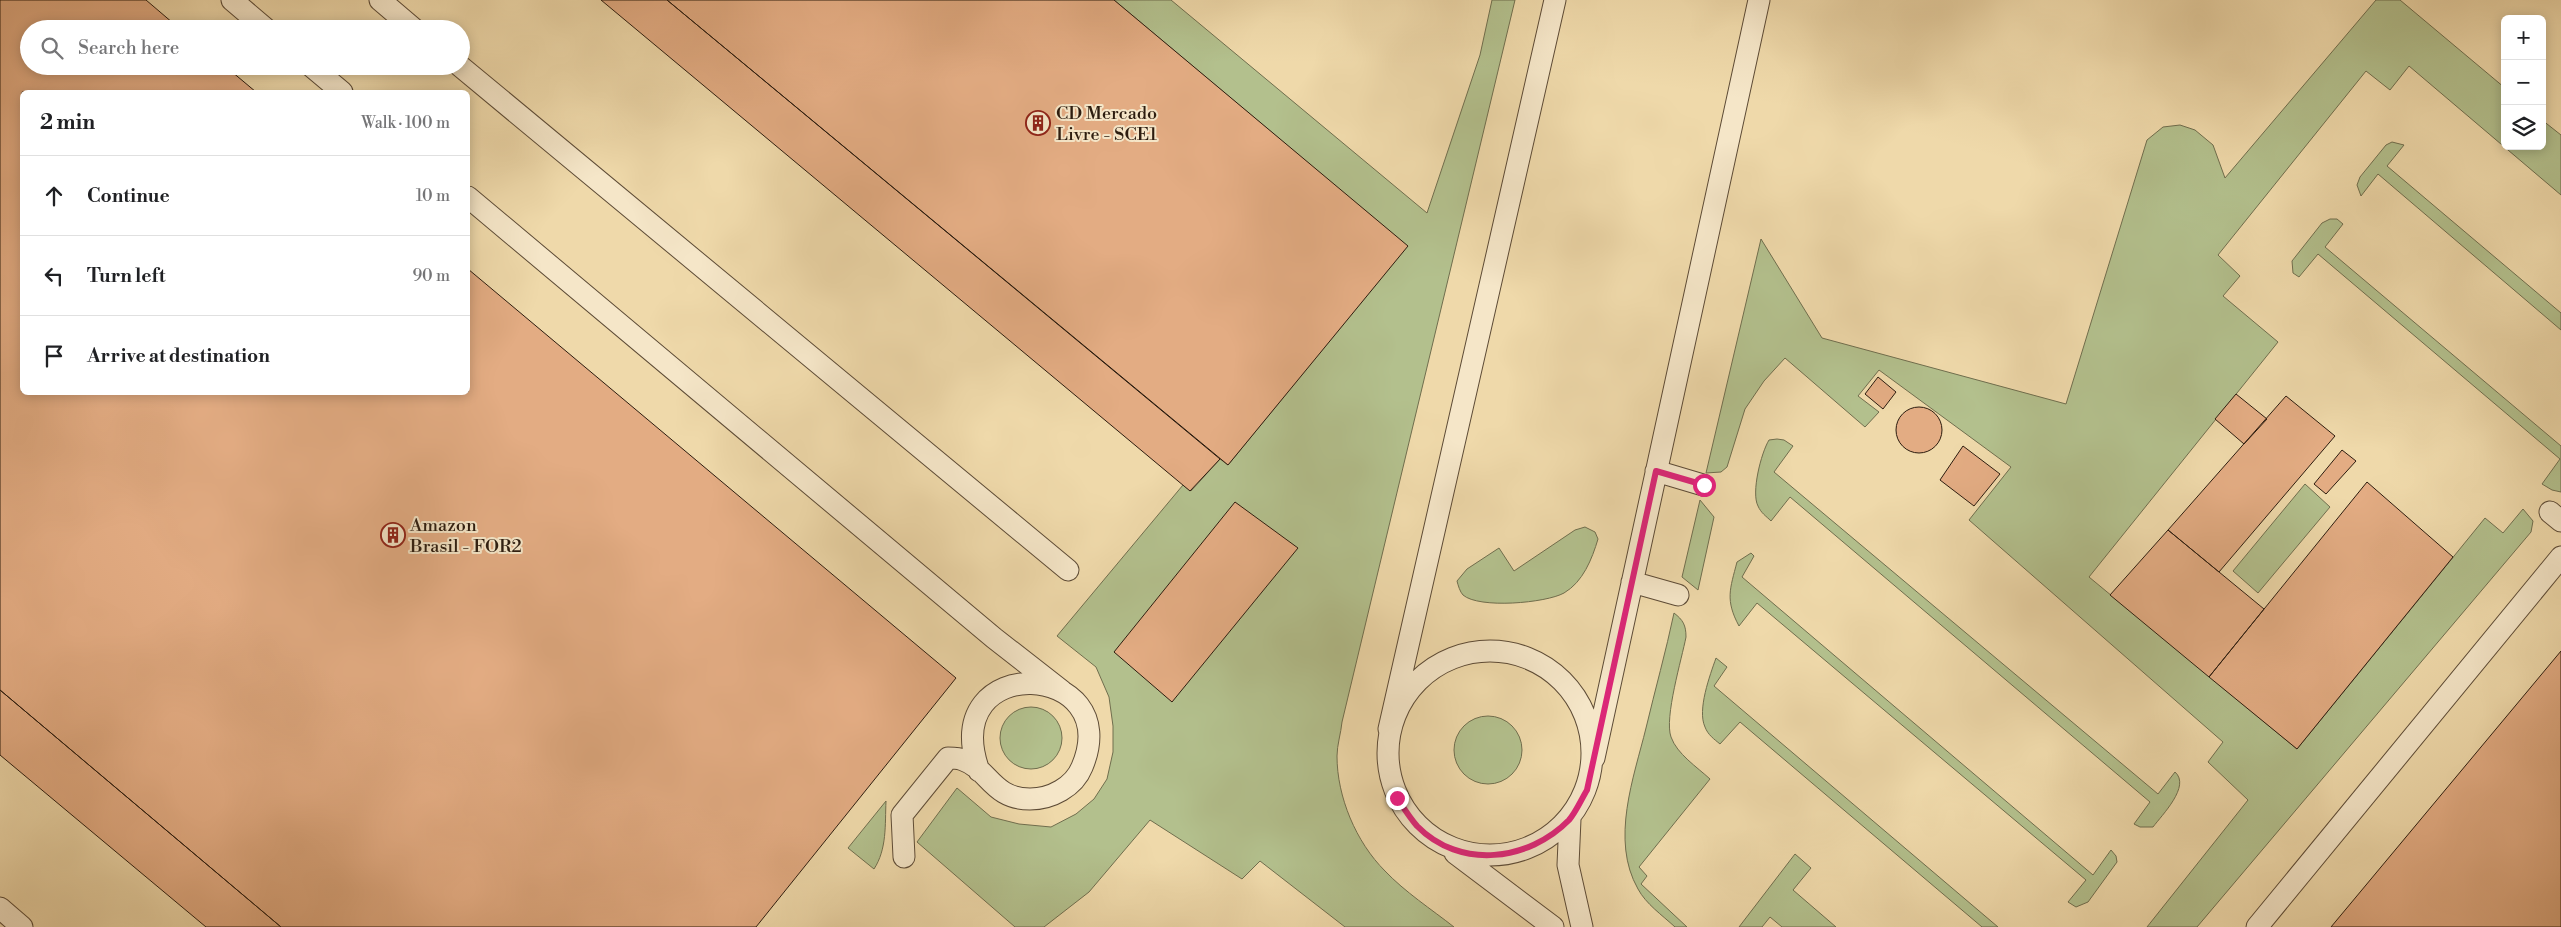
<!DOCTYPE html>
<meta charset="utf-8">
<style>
:root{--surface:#fff;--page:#f2f2f2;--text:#202124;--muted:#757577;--line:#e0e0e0}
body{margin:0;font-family:"Libre Bodoni",serif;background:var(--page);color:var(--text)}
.controls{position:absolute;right:15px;top:15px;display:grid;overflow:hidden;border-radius:8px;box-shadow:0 2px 12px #0003}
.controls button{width:45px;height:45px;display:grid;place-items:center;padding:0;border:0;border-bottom:1px solid var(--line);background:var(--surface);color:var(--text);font:25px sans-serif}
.stop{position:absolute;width:15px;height:15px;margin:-11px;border:4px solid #db2777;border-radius:50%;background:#fff}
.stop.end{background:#db2777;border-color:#fff;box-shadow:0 1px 5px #0008}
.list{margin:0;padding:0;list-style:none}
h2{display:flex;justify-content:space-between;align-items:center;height:65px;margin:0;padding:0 20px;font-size:21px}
h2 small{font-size:16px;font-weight:400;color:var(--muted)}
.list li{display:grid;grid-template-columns:32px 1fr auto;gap:15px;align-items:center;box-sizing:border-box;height:80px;padding:0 20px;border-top:1px solid var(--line)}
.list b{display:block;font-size:19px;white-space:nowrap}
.list em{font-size:16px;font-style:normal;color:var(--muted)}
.icon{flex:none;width:28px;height:28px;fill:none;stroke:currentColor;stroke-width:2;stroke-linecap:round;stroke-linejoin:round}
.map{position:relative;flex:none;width:2561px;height:927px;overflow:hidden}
.search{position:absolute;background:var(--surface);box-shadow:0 2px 12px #0003;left:20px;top:20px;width:450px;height:55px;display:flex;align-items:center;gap:12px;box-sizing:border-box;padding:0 18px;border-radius:28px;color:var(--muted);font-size:19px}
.panel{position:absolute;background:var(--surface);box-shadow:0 2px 12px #0003;left:20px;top:90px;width:450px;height:305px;border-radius:8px}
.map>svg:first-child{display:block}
.green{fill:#b3c08d;stroke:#706e4e}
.building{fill:#e3ac83;stroke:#2c1c0f}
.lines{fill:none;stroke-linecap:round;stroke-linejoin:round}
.service-casing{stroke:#5d4b36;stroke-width:23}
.service{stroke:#f5e6c8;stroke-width:21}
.route{stroke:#db2777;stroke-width:6}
.labels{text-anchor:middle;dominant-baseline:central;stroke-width:4;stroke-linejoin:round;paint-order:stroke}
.poi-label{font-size:18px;fill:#2c1c0f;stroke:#f5e6c8;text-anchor:start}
</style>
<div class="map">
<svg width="2561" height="927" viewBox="0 0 2561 927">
<rect width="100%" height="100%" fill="#efd9aa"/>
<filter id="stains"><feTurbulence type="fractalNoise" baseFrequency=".004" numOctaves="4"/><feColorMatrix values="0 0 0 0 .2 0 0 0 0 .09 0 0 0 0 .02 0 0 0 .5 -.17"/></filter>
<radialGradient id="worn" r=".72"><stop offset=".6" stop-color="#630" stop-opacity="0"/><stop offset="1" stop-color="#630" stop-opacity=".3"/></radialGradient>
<path class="green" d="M1114 0H1171L1427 213 1480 55 1492 0H1515L1342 722C1341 733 1337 745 1337 756 1337 797 1356 842 1385 871 1405 892 1431 909 1454 927H1345L1260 861 1242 879 1150 820 1089 892 1044 927H1015L917 842 957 788 991 817 1019 824 1051 827 1076 814 1094 799 1107 779 1113 752V726L1109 697 1096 667 1057 636 1183 485 1191 491 1220 459 1228 465 1407 246Z
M2376 0H2400L2505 88V146H2542V120L2561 135V195L2409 66 2390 90 2366 71 2218 255 2240 276 2223 296 2278 342 2089 577 2297 749 2485 518 2503 533 2523 509 2533 521 2531 532 2197 927H2147L2248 800 2208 762 2223 742 1969 520 2011 467 1879 370 1858 396 1879 412 1865 427 1785 358 1764 381 1745 409 1727 467 1721 472 1706 473 1761 239 1822 338 2066 404 2147 140 2163 127 2180 125 2195 130 2213 145 2225 178Z
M2392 142 2404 145 2387 166 2561 313V330L2378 174 2361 196 2357 185 2360 177 2386 145Z
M2330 219H2337L2343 224 2325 247 2561 446V492L2552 490 2542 484 2560 459 2318 254 2299 277 2293 273 2292 261 2322 223Z
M1777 439 1784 440 1793 446 1774 472 2158 794 2175 772C2191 786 2162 815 2153 827H2140L2134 824 2150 802 1790 497 1771 521C1766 516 1761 513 1758 506 1751 493 1761 453 1769 440Z
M2305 484 2330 507 2258 593 2233 571Z
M1700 500 1714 517 1698 590 1682 577Z
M1585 527 1595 532 1598 539C1592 559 1583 582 1564 593 1546 603 1479 609 1463 595 1460 592 1458 585 1457 581L1467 569 1499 548 1514 571 1575 530Z
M1751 553 1754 556 1742 577 2093 875 2111 850 2116 856 2117 862 2088 902 2076 907 2068 902 2086 880 1757 603 1739 626C1725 600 1730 589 1737 562Z
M1674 613C1683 620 1686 625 1686 637 1682 658 1664 718 1671 737 1677 754 1697 767 1710 779L1639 867 1647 876 1641 884 1687 927H1675C1662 915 1646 904 1638 889 1610 840 1634 777 1646 728 1655 690 1666 651 1674 613Z
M1716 658 1727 667 1714 686 1998 927H1982L1740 722 1720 744C1714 739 1708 735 1705 727 1697 710 1710 675 1716 658Z
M1000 738a31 31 0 1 1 62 0a31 31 0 1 1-62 0Z
M1454 750a34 34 0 1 1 68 0a34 34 0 1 1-68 0Z
M886 801C885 825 887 849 874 869L848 848Z
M1795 854 1811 868 1793 890 1836 927H1782L1770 917 1762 927H1739Z"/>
<path class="building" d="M0 0H146L180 29H29V66H225L256 92H22V392H468V269L956 678 756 927H281L0 690Z
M601 0H667L1220 459 1190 491Z
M667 0H1114L1408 246 1228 465Z
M1878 377 1896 392 1883 409 1865 394Z
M2236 394 2267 419 2244 444 2215 419Z
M2286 396 2335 436 2219 572 2168 530Z
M1896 430a23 23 0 1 1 46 0a23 23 0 1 1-46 0Z
M1963 446 2000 474 1974 506 1940 480Z
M2342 450 2356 461 2326 494 2314 484Z
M2367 482 2453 557 2297 749 2209 677Z
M1235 502 1298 548 1172 702 1114 652Z
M2168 530 2264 609 2209 677 2110 595Z
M2561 651V927H2331Z
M0 690 281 927H206L0 755Z"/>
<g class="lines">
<defs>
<path id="service" d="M232 0 266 29
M380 0 414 29
M311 66 342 92
M460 66 1068 570
M468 197 994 638 1062 691
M1656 471 1703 485
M2550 512 2561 521
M1632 582 1678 595
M1388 753a102 102 0 1 1 204 0a102 102 0 1 1-204 0Z
M1389 729 1555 0
M1594 758 1759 0
M1570 819 1568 865 1582 927
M1455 853 1553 927
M904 857 902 815 948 758C953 758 959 758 963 760 989 769 992 799 1030 799 1051 799 1074 787 1082 767 1127 661 936 649 979 771
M0 908 22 927
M2257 927 2561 557"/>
</defs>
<use href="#service" class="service-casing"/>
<use href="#service" class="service"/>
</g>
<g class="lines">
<path class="route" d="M1397 798C1403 807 1410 818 1417 826 1460 870 1529 861 1569 820 1576 812 1581 800 1587 790L1656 471 1704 485"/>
</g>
<defs>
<symbol id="building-ring" viewBox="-11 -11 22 22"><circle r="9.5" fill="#f5e6c8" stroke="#8f2418" stroke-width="1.5"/><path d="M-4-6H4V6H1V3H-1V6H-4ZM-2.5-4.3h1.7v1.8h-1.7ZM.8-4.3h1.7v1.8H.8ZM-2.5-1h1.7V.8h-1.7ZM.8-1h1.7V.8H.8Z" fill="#8f2418"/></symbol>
</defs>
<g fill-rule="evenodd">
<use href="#building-ring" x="1024" y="109" width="28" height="28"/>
<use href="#building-ring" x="379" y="521" width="28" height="28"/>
</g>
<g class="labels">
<g class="poi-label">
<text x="1056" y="113">CD Mercado<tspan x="1056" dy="21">Livre - SCE1</tspan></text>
<text x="410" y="525">Amazon<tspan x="410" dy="21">Brasil - FOR2</tspan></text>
</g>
</g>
<rect width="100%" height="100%" filter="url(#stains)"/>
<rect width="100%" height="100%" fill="url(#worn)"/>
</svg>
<div class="controls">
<button>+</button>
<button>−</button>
<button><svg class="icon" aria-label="layers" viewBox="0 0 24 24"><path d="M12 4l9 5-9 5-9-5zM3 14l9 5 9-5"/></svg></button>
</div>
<div class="stop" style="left:1704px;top:485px"></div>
<div class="stop end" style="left:1397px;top:798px"></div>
<div class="search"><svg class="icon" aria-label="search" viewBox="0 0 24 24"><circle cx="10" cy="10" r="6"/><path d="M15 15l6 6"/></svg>Search here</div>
<section class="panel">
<h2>2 min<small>Walk · 100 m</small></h2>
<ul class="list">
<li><svg class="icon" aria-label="ahead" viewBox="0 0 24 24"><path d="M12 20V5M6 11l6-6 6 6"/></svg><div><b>Continue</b></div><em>10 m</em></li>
<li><svg class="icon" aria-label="left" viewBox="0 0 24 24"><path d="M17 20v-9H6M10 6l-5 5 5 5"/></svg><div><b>Turn left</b></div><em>90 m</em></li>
<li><svg class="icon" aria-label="arrive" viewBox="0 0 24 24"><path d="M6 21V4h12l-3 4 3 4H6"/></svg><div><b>Arrive at destination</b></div></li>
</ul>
</section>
</div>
